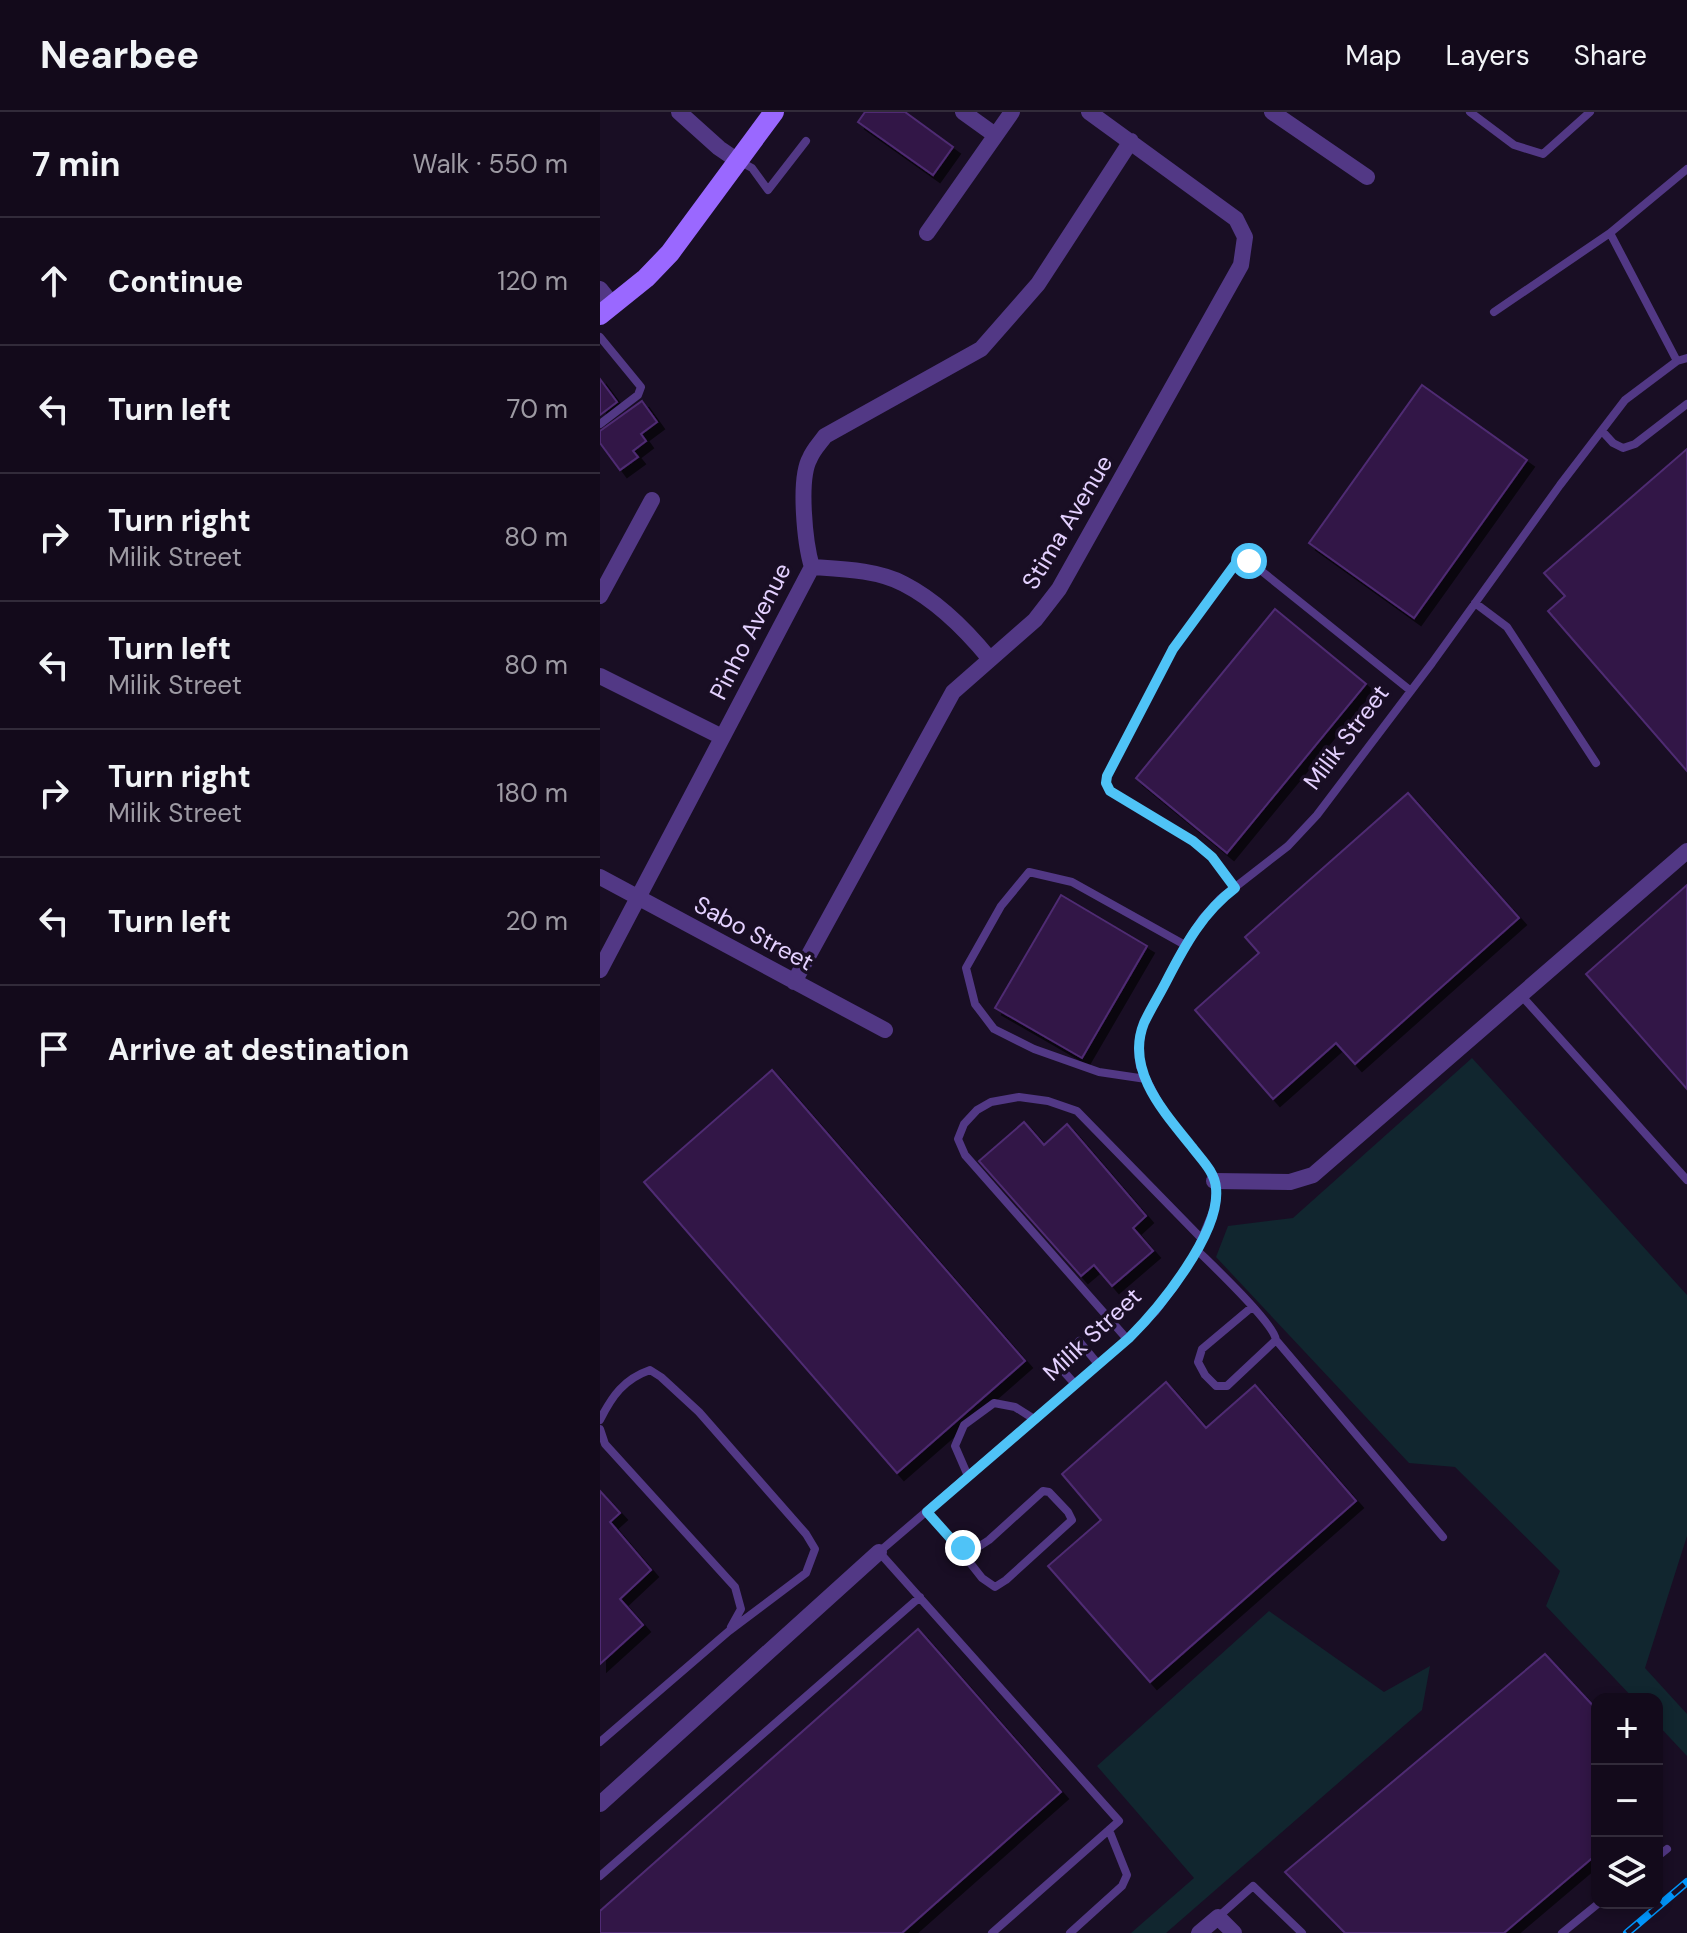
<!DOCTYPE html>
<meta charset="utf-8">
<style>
:root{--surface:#130a1b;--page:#1c1324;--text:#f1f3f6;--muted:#9d9aa3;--line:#322b3a}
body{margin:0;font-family:"DM Sans",sans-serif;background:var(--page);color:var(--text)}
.controls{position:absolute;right:24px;bottom:24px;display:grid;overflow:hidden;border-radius:16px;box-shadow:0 4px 12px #0003}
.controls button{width:72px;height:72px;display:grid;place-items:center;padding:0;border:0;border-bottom:2px solid var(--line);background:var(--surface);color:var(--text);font:40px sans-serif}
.stop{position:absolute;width:24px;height:24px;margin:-18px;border:6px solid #4fc3f7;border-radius:50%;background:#fff}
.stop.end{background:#4fc3f7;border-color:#fff;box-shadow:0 2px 8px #0008}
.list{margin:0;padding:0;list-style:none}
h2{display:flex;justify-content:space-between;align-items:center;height:104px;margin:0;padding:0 32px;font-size:34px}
h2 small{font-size:26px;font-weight:400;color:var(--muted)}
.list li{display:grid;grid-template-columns:52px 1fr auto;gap:24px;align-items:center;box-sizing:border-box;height:128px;padding:0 32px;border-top:2px solid var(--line)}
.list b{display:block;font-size:30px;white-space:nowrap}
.list p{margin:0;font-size:26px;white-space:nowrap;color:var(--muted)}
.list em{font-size:26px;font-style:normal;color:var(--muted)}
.icon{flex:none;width:44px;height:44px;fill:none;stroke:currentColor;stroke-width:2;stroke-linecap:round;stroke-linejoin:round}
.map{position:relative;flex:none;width:1087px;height:1821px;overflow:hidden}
header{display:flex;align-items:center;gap:48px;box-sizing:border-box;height:112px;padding:0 40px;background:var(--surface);border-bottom:2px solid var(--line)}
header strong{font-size:38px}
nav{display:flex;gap:44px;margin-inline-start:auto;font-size:28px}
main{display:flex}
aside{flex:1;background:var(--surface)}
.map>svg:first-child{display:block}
.green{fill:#11262f}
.building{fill:#301946;stroke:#4f2b73;stroke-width:2;filter:url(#shadow)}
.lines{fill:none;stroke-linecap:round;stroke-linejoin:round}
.service{stroke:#523885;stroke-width:8}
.minor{stroke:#523885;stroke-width:16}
.secondary{stroke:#9a68ff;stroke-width:20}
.rail-casing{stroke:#0096fc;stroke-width:8}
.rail{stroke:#190e24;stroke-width:5;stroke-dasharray:15;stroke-linecap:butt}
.route{stroke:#4fc3f7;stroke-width:10}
.labels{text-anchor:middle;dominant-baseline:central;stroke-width:7;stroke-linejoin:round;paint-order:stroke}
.street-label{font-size:24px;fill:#e4d1ff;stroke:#190e24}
</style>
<header>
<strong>Nearbee</strong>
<nav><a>Map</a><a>Layers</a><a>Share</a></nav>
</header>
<main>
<aside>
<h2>7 min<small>Walk · 550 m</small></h2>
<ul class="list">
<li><svg class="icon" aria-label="ahead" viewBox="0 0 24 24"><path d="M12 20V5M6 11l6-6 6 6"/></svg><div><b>Continue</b></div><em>120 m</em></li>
<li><svg class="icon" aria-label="left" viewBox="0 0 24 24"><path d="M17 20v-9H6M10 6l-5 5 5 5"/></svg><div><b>Turn left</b></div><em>70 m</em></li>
<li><svg class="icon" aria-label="right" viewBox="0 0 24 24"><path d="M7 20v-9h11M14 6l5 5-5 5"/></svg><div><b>Turn right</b><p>Milik Street</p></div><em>80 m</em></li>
<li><svg class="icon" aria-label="left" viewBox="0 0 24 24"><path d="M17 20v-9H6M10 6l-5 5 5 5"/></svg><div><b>Turn left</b><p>Milik Street</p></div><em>80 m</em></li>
<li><svg class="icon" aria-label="right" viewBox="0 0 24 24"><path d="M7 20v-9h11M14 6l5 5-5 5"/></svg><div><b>Turn right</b><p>Milik Street</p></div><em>180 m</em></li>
<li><svg class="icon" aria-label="left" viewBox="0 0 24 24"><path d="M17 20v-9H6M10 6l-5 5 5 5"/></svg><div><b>Turn left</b></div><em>20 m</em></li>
<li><svg class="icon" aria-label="arrive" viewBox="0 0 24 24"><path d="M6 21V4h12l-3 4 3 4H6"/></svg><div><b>Arrive at destination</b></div></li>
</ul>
</aside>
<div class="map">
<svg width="1087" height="1821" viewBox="0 0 1087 1821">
<defs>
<filter id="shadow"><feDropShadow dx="7" dy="7" stdDeviation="0" flood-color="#0009"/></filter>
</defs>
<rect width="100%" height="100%" fill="#190e24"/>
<path class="green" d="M872 946 1087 1183V1424L1045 1556 1087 1602V1644L1057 1612V1587H1034L946 1494 960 1459 855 1355 809 1351 616 1145 628 1114 693 1106Z
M669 1499 784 1580 830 1554 822 1598 566 1821H531L594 1766 497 1654Z"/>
<path class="building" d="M265 0H305L353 35 333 63 258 10Z
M0 267 17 290 0 303Z
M822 273 927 348 814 506 709 431Z
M42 289 57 310 41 322 46 329 33 339 38 345 20 358 0 331V319Z
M1087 337V659L948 499 965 484 944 461Z
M675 497 766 572 627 741 536 666Z
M808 681 919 806 755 952 736 931 673 987 595 898 659 841 645 825Z
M1087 773V977L986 862Z
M461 783 547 834 482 946 395 896Z
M172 958 425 1249 297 1361 44 1070Z
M424 1010 444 1033 467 1012 546 1104 533 1116 553 1139 512 1174 494 1153 481 1164 379 1049Z
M566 1270 606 1316 655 1273 756 1389 550 1570 448 1454 501 1408 462 1362Z
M0 1379 20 1401 10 1410 51 1458 20 1487 43 1513 0 1552Z
M318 1517 461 1680 302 1821H0V1799Z
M945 1542 997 1598V1742L904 1821H745L685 1760Z"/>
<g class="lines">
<path class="service" d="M870 0 914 33 943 42 990 0
M139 49 152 56 168 78 206 29
M894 200 1010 121
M0 225 41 275 38 283 0 312
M1077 249 1010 121 1087 57
M1002 319 1013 331 1023 336 1035 332 1087 292
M875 491 907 515 996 651
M635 776 612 745 593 729 510 679 506 671 507 664 573 537 639 447 649 449 811 579
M920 882 1087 1068
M546 967 499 960 434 937 394 917 375 892 366 856 401 794 429 760 472 770 585 833
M597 1138C612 1153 674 1211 676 1228L627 1274H616L605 1263 598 1250 602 1237 652 1195
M527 1227 365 1043 358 1027 364 1012 377 998 391 990 419 985 448 989 477 999 602 1127
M676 1228 843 1425
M479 1229 498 1252
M456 1251 475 1272
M0 1308C12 1284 24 1267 50 1258L61 1265 99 1300 206 1422 215 1437 206 1461 129 1519 0 1630
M0 1317 5 1332 135 1475 141 1497 131 1515
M368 1364 355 1334 364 1313 394 1291 415 1295 434 1307
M327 1400 352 1428 372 1439 389 1428 443 1379 449 1380 468 1400 472 1408 406 1468 395 1475 382 1466 352 1428
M1057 1745 1067 1737
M0 1764 320 1485
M618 1805 653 1774 702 1821
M392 1821 519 1709 279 1440 529 1226 555 1200 576 1172 597 1138 614 1097 616 1076 611 1059 562 997 540 955 538 937 543 913 585 833 602 807 620 787 688 734 717 703 832 551 960 373 1025 288 1077 249 1087 246
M470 1821 522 1774 527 1763 509 1718
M962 1821 999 1791"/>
<path class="minor" d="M79 0 119 36 138 49
M363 0 395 23
M672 0 767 65
M327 121 412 0
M0 177 13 193
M212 455C242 457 278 458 304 472 337 489 366 518 389 546
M0 484 52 388
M0 564 122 625
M0 765 285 918
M0 858 212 455C205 432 198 367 210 346 213 338 220 331 225 324L381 237 438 172 531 29
M194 870 353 580 435 508 459 477 641 153 645 125 636 107 489 0
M614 1069 690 1070 713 1063 1087 739
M0 1692 279 1440
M599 1821 618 1805 634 1821"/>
<path class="secondary" d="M0 203 46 166 70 141 174 0"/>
<defs>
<path id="rail" d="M1027 1821 1087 1770"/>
</defs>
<use href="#rail" class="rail-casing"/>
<use href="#rail" class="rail"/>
</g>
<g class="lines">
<path class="route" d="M363 1436 352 1428 327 1400 529 1226C559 1196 621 1121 616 1076 615 1060 601 1047 592 1035 564 1000 525 958 544 911 551 896 560 882 567 868 585 833 603 800 635 776L612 745 593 729 510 679 506 671 507 664 573 537 639 447 649 449"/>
</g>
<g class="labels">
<g class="street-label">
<text transform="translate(467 410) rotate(-59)">Stima Avenue</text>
<text transform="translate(150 519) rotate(-63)">Pinho Avenue</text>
<text transform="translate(746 625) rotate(-53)">Milik Street</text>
<text transform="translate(154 821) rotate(28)">Sabo Street</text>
<text transform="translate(492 1222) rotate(-43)">Milik Street</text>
</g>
</g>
</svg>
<div class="controls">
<button>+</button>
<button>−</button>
<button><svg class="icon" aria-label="layers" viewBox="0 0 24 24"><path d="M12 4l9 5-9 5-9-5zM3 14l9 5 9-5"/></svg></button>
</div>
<div class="stop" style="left:649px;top:449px"></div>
<div class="stop end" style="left:363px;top:1436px"></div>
</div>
</main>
